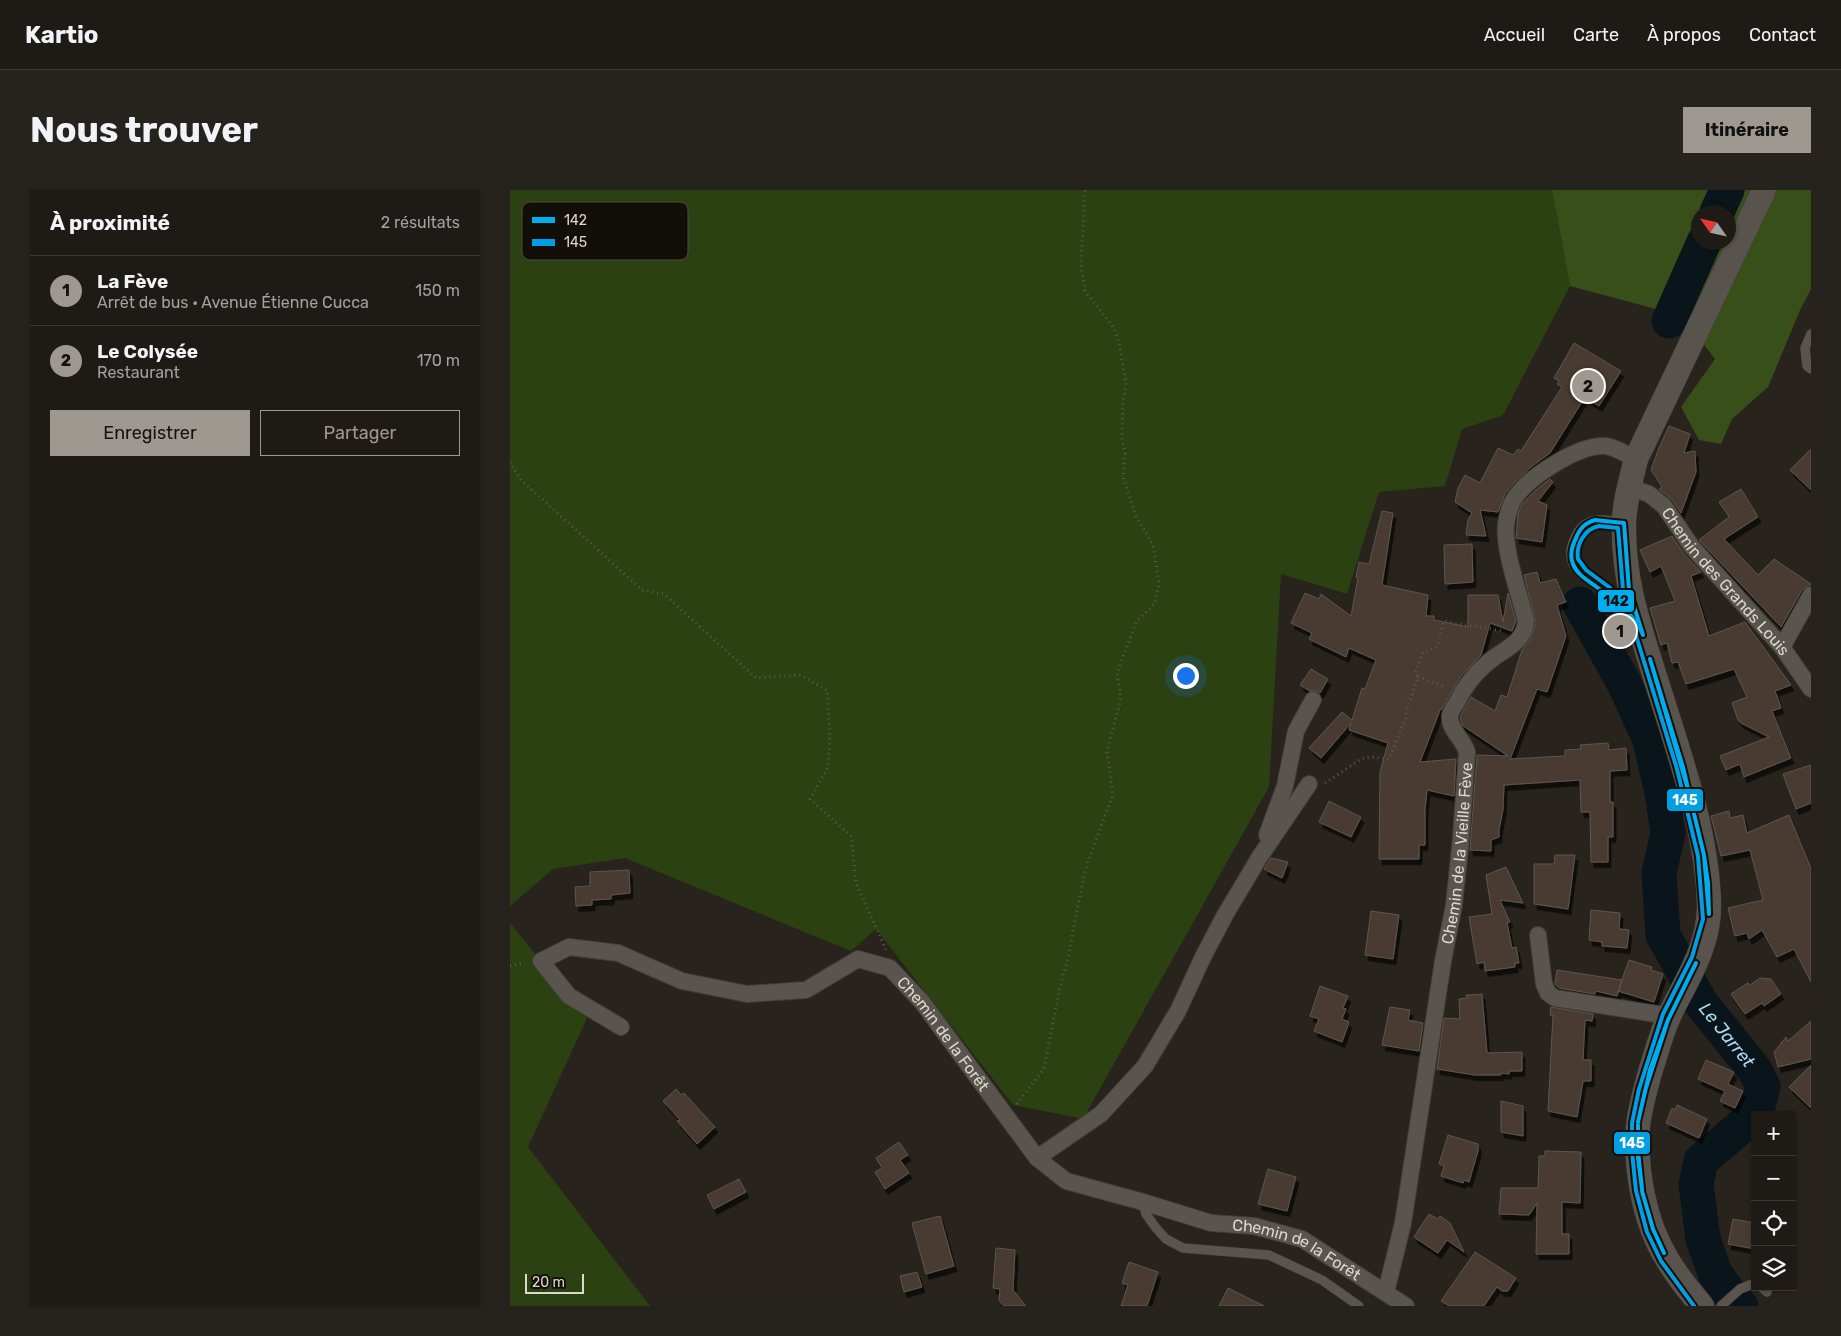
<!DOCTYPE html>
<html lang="fr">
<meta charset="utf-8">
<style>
:root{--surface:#1e1a15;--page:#26231e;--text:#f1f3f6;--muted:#a1a1a0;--line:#3c3834;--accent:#9e9890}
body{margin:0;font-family:Rubik,sans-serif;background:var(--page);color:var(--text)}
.controls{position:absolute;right:15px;bottom:15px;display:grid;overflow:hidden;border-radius:0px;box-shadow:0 1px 4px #0004}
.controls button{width:45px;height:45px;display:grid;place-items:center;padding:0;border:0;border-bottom:1px solid var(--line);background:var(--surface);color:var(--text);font:25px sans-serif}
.compass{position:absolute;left:1181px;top:15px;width:45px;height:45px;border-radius:50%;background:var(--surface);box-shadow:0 1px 4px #0004;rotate:304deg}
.scale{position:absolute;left:15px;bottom:12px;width:59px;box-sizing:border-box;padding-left:5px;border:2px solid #ddd7ce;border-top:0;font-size:14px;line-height:18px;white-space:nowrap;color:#ddd7ce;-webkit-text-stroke:4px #120e08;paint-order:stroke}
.you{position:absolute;left:675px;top:485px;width:18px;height:18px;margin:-12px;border:4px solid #fff;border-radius:50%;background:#1a73e8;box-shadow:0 0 0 8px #1a73e833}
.badge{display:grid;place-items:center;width:32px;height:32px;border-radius:50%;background:var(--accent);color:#111;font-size:16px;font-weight:700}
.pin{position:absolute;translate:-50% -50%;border:2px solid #fff;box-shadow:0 1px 5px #0006}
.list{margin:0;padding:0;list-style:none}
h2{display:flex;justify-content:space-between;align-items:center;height:65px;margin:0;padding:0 20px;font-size:21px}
h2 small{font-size:16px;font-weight:400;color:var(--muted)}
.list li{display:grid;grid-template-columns:32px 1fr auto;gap:15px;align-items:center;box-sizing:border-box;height:70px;padding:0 20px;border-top:1px solid var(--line)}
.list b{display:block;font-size:19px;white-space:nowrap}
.list p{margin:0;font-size:16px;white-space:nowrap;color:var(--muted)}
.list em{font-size:16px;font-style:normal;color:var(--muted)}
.actions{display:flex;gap:10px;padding:15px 20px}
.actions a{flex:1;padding:11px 0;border:1px solid var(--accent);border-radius:0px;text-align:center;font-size:18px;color:var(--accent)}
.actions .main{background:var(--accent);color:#111}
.icon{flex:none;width:28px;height:28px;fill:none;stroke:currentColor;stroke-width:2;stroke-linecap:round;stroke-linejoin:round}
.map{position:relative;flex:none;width:1301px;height:1116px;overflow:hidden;border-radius:0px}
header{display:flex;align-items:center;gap:30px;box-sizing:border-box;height:70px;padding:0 25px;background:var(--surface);border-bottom:1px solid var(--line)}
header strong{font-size:24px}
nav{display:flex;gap:28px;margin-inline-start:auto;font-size:18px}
.intro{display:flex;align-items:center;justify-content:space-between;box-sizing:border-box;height:120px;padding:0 30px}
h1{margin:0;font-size:35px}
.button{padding:12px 22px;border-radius:0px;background:var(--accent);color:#111;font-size:18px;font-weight:700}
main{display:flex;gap:30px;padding:0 30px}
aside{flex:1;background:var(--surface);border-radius:0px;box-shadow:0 1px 4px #0004}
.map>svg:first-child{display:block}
.green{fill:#2c4112}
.forest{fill:#384f1a;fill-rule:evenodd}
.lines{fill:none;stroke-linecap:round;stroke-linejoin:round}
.river{stroke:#0a151b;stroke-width:35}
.building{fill:#483b31;stroke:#5c5651;filter:url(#shadow)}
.lane-casing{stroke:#423d38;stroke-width:10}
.street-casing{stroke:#423d38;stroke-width:18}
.secondary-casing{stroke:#423d38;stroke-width:25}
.path{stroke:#5b5852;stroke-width:3;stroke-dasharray:1 4;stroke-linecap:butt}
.lane{stroke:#59554e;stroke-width:9}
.street{stroke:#59554e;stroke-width:16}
.secondary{stroke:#58534c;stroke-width:24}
.bus-1-casing{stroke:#120e08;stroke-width:8}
.bus-2-casing{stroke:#120e08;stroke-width:8}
.bus-1{stroke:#00adee;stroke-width:4}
.bus-2{stroke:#009fe3;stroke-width:4}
.labels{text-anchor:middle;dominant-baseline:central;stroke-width:4;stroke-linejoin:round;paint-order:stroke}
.street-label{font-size:16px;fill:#ddd7ce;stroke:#120e08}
.water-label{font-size:18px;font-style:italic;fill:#acdaf2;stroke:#120e08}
.key{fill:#120e08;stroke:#4f4a43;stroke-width:1}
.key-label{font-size:14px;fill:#ddd7ce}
.line-badge{stroke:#120e08;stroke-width:2}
.badge-label{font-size:14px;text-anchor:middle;font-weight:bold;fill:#fff}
.pale-badge-label{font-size:14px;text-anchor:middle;font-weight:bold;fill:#111}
</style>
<header>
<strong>Kartio</strong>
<nav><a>Accueil</a><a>Carte</a><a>À propos</a><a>Contact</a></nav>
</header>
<div class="intro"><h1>Nous trouver</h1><a class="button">Itinéraire</a></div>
<main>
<aside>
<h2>À proximité<small>2 résultats</small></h2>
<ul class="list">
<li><span class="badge">1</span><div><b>La Fève</b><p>Arrêt de bus · Avenue Étienne Cucca</p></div><em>150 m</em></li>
<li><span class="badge">2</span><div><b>Le Colysée</b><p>Restaurant</p></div><em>170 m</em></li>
</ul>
<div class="actions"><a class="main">Enregistrer</a><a>Partager</a></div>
</aside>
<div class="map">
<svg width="1301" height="1116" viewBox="0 0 1301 1116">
<defs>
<filter id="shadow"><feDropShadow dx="3" dy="5.5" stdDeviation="0" flood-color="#0009"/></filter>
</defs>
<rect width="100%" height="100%" fill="#28231c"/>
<path class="green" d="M0 0H1042L1060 96 993 225 952 239 935 296 869 302 837 404 771 384 759 597 573 929 503 915 366 739 341 761 115 668 43 679 0 716Z
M0 733 77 828 18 957 140 1116H0Z"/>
<path class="forest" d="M1042 0H1301V99L1290 120 1258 197 1222 229 1211 254 1189 250 1171 217 1205 169 1172 126 1060 96ZM1188 22H1218V52H1188Z"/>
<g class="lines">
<g class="river">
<path d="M1207 22 1217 0"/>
<path d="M1159 131 1194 52"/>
<path id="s1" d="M1070 414 1115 495 1140 550 1152 602 1158 643 1149 683 1153 745 1191 813 1244 879 1253 896 1248 916 1235 933 1191 971 1186 994 1193 1049 1205 1083 1221 1106 1231 1116"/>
</g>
</g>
<path class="building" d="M1064 153 1111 181 1089 216 1075 207 1040 263 1021 277 1003 294 995 304 988 322 970 320 976 346 956 345 958 330 962 323 945 312 948 298 955 285 970 293 988 258 1003 265 1008 259 1011 261 1052 197 1047 194 1049 191 1044 188Z
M1159 236 1180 244 1174 263 1185 261 1186 282 1171 323 1162 310 1149 299 1152 297 1141 280 1149 258Z
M1301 259V300L1280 280Z
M1040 289 1043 292 1028 311 1037 315 1032 352 1006 348 1008 324 1012 314 1027 299Z
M1231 299 1248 327 1214 349 1248 385 1264 369 1301 394 1292 400 1271 437 1189 350 1219 327 1209 312Z
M872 321 883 323 872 395 918 405 916 426H924V430L958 437V405H988L993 432 998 403 1006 431 1002 441 980 433 971 465 951 486 931 520H930L910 572 946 569 944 606 917 600 915 619V655H909V669H869L870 582 878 553 839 540 841 533 811 568 799 558 832 522 842 530 852 498 855 499 866 470 839 458 836 467 799 449 802 443 781 433 795 403 809 409 811 404 841 426 848 388 846 387 849 372 859 374Z
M1162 346 1174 364 1191 382 1181 386 1199 446 1235 432 1281 495 1265 501 1271 518 1262 521 1281 568 1234 587 1230 574 1216 580 1210 566 1259 547 1231 533 1228 530 1222 513 1237 507 1224 479 1176 494 1168 472 1162 473 1157 453 1151 455 1140 418 1165 411 1151 376 1140 382 1130 360Z
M962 354 963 392 935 394 934 355Z
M1027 382 1030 393 1046 389 1056 412 1047 415 1056 446 1037 502 1027 499 1000 569 1055 566V560L1071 559 1070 555 1098 553 1099 560 1116 558 1117 580 1100 581V612H1103V647H1098V672H1081L1080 622H1071L1070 590 994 595 993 619 989 640V647L981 650V661L960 660 967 565 998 566 952 535 950 527 961 507 985 521 991 505 997 507 1012 460 1020 450 1026 433 1014 385Z
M801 479 818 489 810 503 807 501H800L790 495Z
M1301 575V613L1286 619 1273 584Z
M819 611 851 627 841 647 809 632Z
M1219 621 1220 628 1233 625 1237 643 1279 625 1301 678V792L1284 759 1267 767 1252 740 1239 749 1237 743 1225 746 1218 718 1253 710 1240 660 1211 666 1201 626Z
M1045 665H1065L1058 719 1024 714V674H1044Z
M761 668 778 672 772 688 754 679Z
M996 677 1013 713 990 710 1000 732 997 733 1002 758 1006 757 1009 773H1005V777L975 781 974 772 967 774 959 727 982 724 976 685Z
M119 680 120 703 101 705V709L82 710V715L66 716 65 697 80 696V682Z
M1081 720 1110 723 1109 739 1119 740 1117 758 1092 756V752L1079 750Z
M861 721 889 725 883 769 855 765Z
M1119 770 1142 777 1141 780 1153 784 1144 812 1108 801Z
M1047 780 1112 790 1107 806 1086 801 1085 804 1049 798 1045 794Z
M1250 788 1261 789 1271 804 1254 816 1252 813 1235 824 1221 804 1238 793 1240 795Z
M810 796 838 806 833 818 836 819 832 829 839 832 832 852 804 841 809 829 800 826Z
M972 804 977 863 1012 862V881H999V884L991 883V885H965L927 879 934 828 950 829 949 809 957 808 956 805Z
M880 817 900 820 898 830 913 833 909 861 872 855Z
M1041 817 1083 824 1082 831 1075 830 1073 870H1081V891H1073L1067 927 1038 921 1043 825H1040Z
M1301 831V869L1268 877 1264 862 1276 847 1278 851Z
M1196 870 1224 882 1218 894 1233 901 1225 918 1210 911 1215 901 1188 889Z
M1301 875V918L1279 897Z
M166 899 171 905 174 903 205 937 187 954 167 931 170 930 153 911Z
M991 911 1013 916V946L991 942Z
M1167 915 1197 929 1189 948 1156 933 1162 918 1165 920Z
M938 945 968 954V961L959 992 954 990 953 993 931 986 934 976 929 974Z
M389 952 398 965 390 970 399 983 375 999 365 982 372 978 366 968Z
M1035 961 1071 962 1070 1013 1052 1012V1044H1059V1064H1026L1027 1013 1019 1025 989 1024 991 998H1028L1029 966H1035Z
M758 979 786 987 777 1021 748 1014Z
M229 989 236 1002 204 1019 197 1005Z
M919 1024 928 1029 930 1026 940 1033 954 1062 937 1050 928 1063 904 1047Z
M430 1026 444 1076 416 1084 402 1033Z
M1223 1029 1245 1033V1059L1218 1054Z
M486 1058 505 1060 503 1100 516 1116H494L489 1110 490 1099 483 1098Z
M965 1062 1006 1088 998 1101H992L987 1097 974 1116H939L931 1111Z
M619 1072 648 1082 637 1116H611L618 1095 612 1093Z
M407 1082 412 1097 394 1102 390 1086Z
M718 1098 754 1116H709Z"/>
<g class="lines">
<defs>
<path id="lane" d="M1301 144 1295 158 1297 176 1301 179
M1113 333C1097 330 1079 325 1068 342 1049 374 1071 384 1092 400 1103 408 1111 418 1120 427
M633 1012 636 1024 646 1038 656 1049 673 1058 759 1065 812 1090 849 1116
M1251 1097 1257 1102
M1211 1116 1230 1099 1245 1093"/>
<g id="street">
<path id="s2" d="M1119 297 1139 304 1154 316 1182 357 1272 457 1301 499"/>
<path d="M1272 457 1301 405"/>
<path d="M757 645 775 596 786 541 803 510"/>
<path d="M1028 745 1034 794 1038 803 1045 808 1159 826"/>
<path id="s3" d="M111 837 59 806 31 771 59 757 108 763 172 791 237 804 296 800 348 769 380 778 412 812 527 968 556 991 633 1012 701 1033 744 1036 792 1049 896 1116"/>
<path d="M527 968 591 924 635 876 668 821 693 767 715 725 749 668 799 594"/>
<path id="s4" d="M876 1102 893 1033 933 771 944 715 951 648 957 562C954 550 940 541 940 528 939 524 943 518 946 514 953 499 963 485 976 474 992 459 1014 455 1016 431 1010 406 993 359 996 334 997 326 1000 316 1004 309 1018 287 1068 255 1094 256 1104 256 1117 265 1126 269"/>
</g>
<path id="secondary" d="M1192 1116C1179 1101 1167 1086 1157 1069 1134 1032 1125 979 1128 936 1130 917 1136 897 1141 879 1147 861 1152 841 1160 824 1177 789 1199 757 1199 716 1198 638 1164 549 1141 474 1126 427 1113 384 1114 334 1114 313 1121 290 1126 269L1254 0"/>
</defs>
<use href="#lane" class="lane-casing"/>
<use href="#street" class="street-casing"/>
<use href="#secondary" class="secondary-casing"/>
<path class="path" d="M0 272 11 290 132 400 154 404 246 488 290 485 317 500 320 546 318 577 300 609 341 646 346 693 376 760
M908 487 936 497
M815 593 851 569 862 567 879 569 896 528V522L908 487 905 484 913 462 927 457 934 431 992 441
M0 776 15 773
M507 914 534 879 550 796 559 765 565 729 577 673 603 605 597 561 611 508 607 484 626 432 645 413 649 393 643 355 626 326 613 287 615 264 612 248 613 212 616 194 609 152 604 138 575 101 571 75 575 0"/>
<use href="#lane" class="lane"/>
<use href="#street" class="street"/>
<use href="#secondary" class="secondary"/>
<defs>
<path id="bus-1" d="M1085 330 1114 333 1119 400 1133 445C1125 426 1105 409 1088 398 1079 391 1067 385 1063 374 1059 365 1062 356 1066 348 1070 338 1075 333 1085 330Z
M1140 469 1173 577 1179 603
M1140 469 1179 603
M1179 603 1194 665
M1179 603 1194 665
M1194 665 1198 693 1199 724
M1194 665 1199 724
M1158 830 1186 773
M1158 830 1186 773
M1128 932 1140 880 1158 830
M1128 932 1135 901 1158 830
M1128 935V961L1132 999
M1128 935V968L1132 999
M1132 1001 1143 1039 1154 1063
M1132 1001 1143 1039 1154 1063"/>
<path id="bus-2" d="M1089 336 1108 338 1113 400 1117 415 1099 397 1076 380 1068 369C1066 355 1074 339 1089 336Z
M1124 439 1167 579 1188 666 1193 729 1182 767 1153 824 1129 899 1122 933V962L1126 1001 1137 1042 1151 1071 1184 1116"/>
</defs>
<use href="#bus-1" class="bus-1-casing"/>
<use href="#bus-2" class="bus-2-casing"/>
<use href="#bus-1" class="bus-1"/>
<use href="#bus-2" class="bus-2"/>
</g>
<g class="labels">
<g class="street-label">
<text stroke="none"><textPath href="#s2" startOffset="138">Chemin des Grands Louis</textPath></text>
<text stroke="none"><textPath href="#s4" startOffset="445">Chemin de la Vieille Fève</textPath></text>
<text stroke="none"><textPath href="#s3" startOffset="560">Chemin de la Forêt</textPath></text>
<text stroke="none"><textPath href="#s3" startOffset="995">Chemin de la Forêt</textPath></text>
</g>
<g class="water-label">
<text stroke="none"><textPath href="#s1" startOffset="470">Le Jarret</textPath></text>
</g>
</g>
<rect x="12" y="12" width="166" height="58" rx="8" class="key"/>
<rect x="22" y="27" width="23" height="6" fill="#00adee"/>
<rect x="22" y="49" width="23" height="7" fill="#009fe3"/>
<g class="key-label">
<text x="54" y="35">142</text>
<text x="54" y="57">145</text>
</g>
<g class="line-badge">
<rect x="1087" y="399" width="38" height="24" rx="5" fill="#00adee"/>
<rect x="1156" y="598" width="38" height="24" rx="5" fill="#009fe3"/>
<rect x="1103" y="941" width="38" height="24" rx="5" fill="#009fe3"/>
</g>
<g class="badge-label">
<text x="1175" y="615">145</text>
<text x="1122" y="958">145</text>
</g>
<g class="pale-badge-label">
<text x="1106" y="416">142</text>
</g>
</svg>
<div class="controls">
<button>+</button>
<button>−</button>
<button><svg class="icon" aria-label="locate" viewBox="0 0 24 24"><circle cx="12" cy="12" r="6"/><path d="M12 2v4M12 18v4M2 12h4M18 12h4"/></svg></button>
<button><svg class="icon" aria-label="layers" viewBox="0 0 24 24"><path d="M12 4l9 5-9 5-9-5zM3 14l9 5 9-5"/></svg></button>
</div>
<svg class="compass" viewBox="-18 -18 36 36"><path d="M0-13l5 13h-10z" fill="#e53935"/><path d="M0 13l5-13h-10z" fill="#a1a1a0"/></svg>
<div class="scale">20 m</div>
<div class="you"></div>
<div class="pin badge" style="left:1110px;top:441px">1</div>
<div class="pin badge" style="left:1078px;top:196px">2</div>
</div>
</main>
